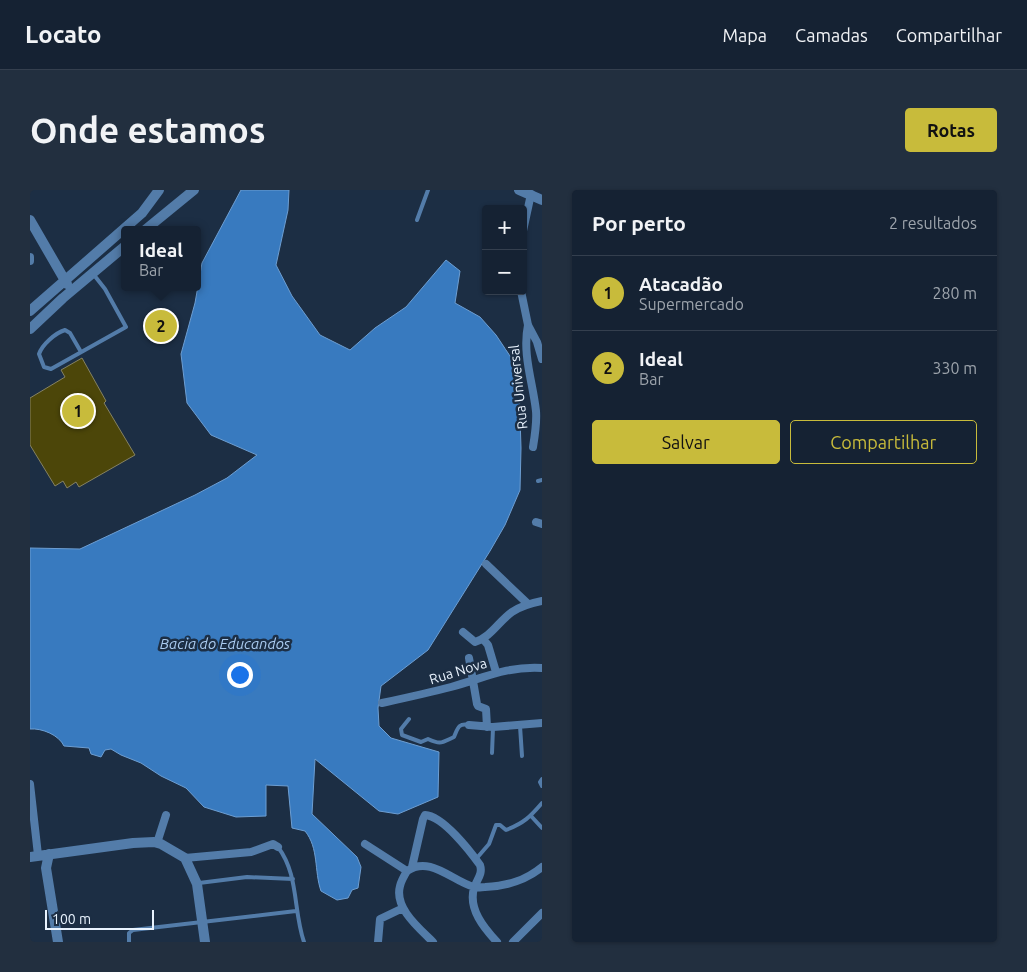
<!DOCTYPE html>
<html lang="pt">
<meta charset="utf-8">
<style>
:root{--surface:#152233;--page:#222f3f;--text:#f1f3f6;--muted:#9da4ac;--line:#343f4e;--accent:#c8bb3b}
body{margin:0;font-family:Ubuntu,sans-serif;background:var(--page);color:var(--text)}
.controls{position:absolute;right:15px;top:15px;display:grid;overflow:hidden;border-radius:5px;box-shadow:0 1px 4px #0004}
.controls button{width:45px;height:45px;display:grid;place-items:center;padding:0;border:0;border-bottom:1px solid var(--line);background:var(--surface);color:var(--text);font:25px sans-serif}
.scale{position:absolute;left:15px;bottom:12px;width:109px;box-sizing:border-box;padding-left:5px;border:2px solid #e9f3fe;border-top:0;font-size:14px;line-height:18px;white-space:nowrap;color:#e9f3fe;-webkit-text-stroke:4px #1c2e44;paint-order:stroke}
.you{position:absolute;left:209px;top:484px;width:18px;height:18px;margin:-12px;border:4px solid #fff;border-radius:50%;background:#1a73e8;box-shadow:0 0 0 8px #1a73e833}
.badge{display:grid;place-items:center;width:32px;height:32px;border-radius:50%;background:var(--accent);color:#111;font-size:16px;font-weight:700}
.pin{position:absolute;translate:-50% -50%;border:2px solid #fff;box-shadow:0 1px 5px #0006}
.popup{position:absolute;left:91px;top:36px;width:80px;height:65px;box-sizing:border-box;display:grid;place-content:center;border-radius:5px;background:var(--surface);filter:drop-shadow(0 1px 4px #0005);font-size:16px;white-space:nowrap;color:var(--muted)}
.popup b{font-size:19px;color:var(--text)}
.popup::after{content:'';position:absolute;left:50%;top:100%;margin-left:-10px;border:10px solid transparent;border-top-color:var(--surface)}
.list{margin:0;padding:0;list-style:none}
h2{display:flex;justify-content:space-between;align-items:center;height:65px;margin:0;padding:0 20px;font-size:21px}
h2 small{font-size:16px;font-weight:400;color:var(--muted)}
.list li{display:grid;grid-template-columns:32px 1fr auto;gap:15px;align-items:center;box-sizing:border-box;height:75px;padding:0 20px;border-top:1px solid var(--line)}
.list b{display:block;font-size:19px;white-space:nowrap}
.list p{margin:0;font-size:16px;white-space:nowrap;color:var(--muted)}
.list em{font-size:16px;font-style:normal;color:var(--muted)}
.actions{display:flex;gap:10px;padding:15px 20px}
.actions a{flex:1;padding:11px 0;border:1px solid var(--accent);border-radius:5px;text-align:center;font-size:18px;color:var(--accent)}
.actions .main{background:var(--accent);color:#111}
.map{position:relative;flex:none;width:512px;height:752px;overflow:hidden;border-radius:5px}
header{display:flex;align-items:center;gap:30px;box-sizing:border-box;height:70px;padding:0 25px;background:var(--surface);border-bottom:1px solid var(--line)}
header strong{font-size:24px}
nav{display:flex;gap:28px;margin-inline-start:auto;font-size:18px}
.intro{display:flex;align-items:center;justify-content:space-between;box-sizing:border-box;height:120px;padding:0 30px}
h1{margin:0;font-size:35px}
.button{padding:12px 22px;border-radius:5px;background:var(--accent);color:#111;font-size:18px;font-weight:700}
main{display:flex;gap:30px;padding:0 30px}
aside{flex:1;background:var(--surface);border-radius:5px;box-shadow:0 1px 4px #0004}
.map>svg:first-child{display:block}
.water{fill:#387abf;stroke:#6d9ed2}
.building{fill:#4c4609;stroke:#858262}
.lines{fill:none;stroke-linecap:round;stroke-linejoin:round}
.service{stroke:#537ca9;stroke-width:4}
.minor{stroke:#537ca9;stroke-width:8}
.tertiary{stroke:#537ca9;stroke-width:10}
.labels{text-anchor:middle;dominant-baseline:central;stroke-width:5;stroke-linejoin:round;paint-order:stroke}
.street-label{font-size:14px;fill:#e9f3fe;stroke:#1c2e44}
.water-label{font-size:15px;font-style:italic;fill:#aacbf0;stroke:#1c2e44}
</style>
<header>
<strong>Locato</strong>
<nav><a>Mapa</a><a>Camadas</a><a>Compartilhar</a></nav>
</header>
<div class="intro"><h1>Onde estamos</h1><a class="button">Rotas</a></div>
<main>
<div class="map">
<svg width="512" height="752" viewBox="0 0 512 752">
<rect width="100%" height="100%" fill="#1c2e44"/>
<path class="water" d="M211 0H259L258 20 246 75 262 106 290 145 320 160 345 138 376 117 416 70 430 81 425 113 450 127 466 145 482 169 489 195 491 258 490 300 475 335 460 361 398 460 351 496 348 518 349 536 361 548 409 562 408 607 368 624 349 621 285 569 282 624 327 667 331 677 328 698 322 700 318 708 307 710 291 701C284 681 289 658 275 641L262 638 258 596 236 595V626L206 627 174 617 156 598 131 586 111 573 91 565 81 559 75 560 71 567 61 564 59 558 34 556C29 545 12 538 0 539V358L50 359 165 305 197 288 227 265 181 245 157 213 151 164 165 113 172 73Z"/>
<path class="building" d="M52 168 76 211 74 213 105 265 49 297 46 292 37 298 33 291 25 296 0 255V208L35 187 31 180Z"/>
<g class="lines">
<path class="service" d="M387 30 398 0
M51 162 40 143 35 140C25 143 12 155 9 164L14 177 21 179 96 137 75 99 64 85
M508 291 512 290
M379 529 371 539 372 545 391 552 398 549C411 555 411 553 424 547 428 538 428 533 439 535
M490 536 492 566
M462 563 463 538
M512 589 510 592 512 596
M501 626 512 638
M248 657C269 685 263 720 274 752
M446 669 459 654 466 635H470L476 640C494 633 500 627 512 613
M169 693 217 687 263 689
M99 752V743L103 740 266 721"/>
<path class="minor" d="M493 41 501 4
M0 67V71
M491 101 498 135 507 152 512 169
M498 135C492 164 503 193 506 221 507 233 505 245 503 257
M506 332 512 334
M456 374 498 414
M433 442 445 452C461 447 469 431 482 422 491 416 502 413 512 411
M453 449 458 455 466 482
M439 468 447 514 448 516 456 519 457 537
M352 513C375 508 398 503 421 497 454 488 476 476 512 478
M439 535 463 537 512 533
M0 594 8 665
M127 653 136 625
M335 654 377 681C400 665 422 691 444 697 447 698 452 697 455 697 477 696 495 691 512 677
M155 668 221 662 243 654 248 657
M382 677 393 629 395 625C413 626 440 661 450 675 453 684 447 689 444 698 438 719 454 738 467 752
M377 681C374 686 371 691 370 696 364 718 389 738 403 752
M348 752 350 729 373 718
M483 752 512 723"/>
<path class="tertiary" d="M489 0 512 10
M0 30 37 94
M115 40 164 0
M0 121 112 23 129 0
M0 139 33 108 95 56
M19 664 16 678 28 752
M0 667 103 653 124 652 131 654 155 668 167 694 175 752"/>
</g>
<g class="labels">
<g class="street-label">
<text transform="translate(488 197) rotate(-96)">Rua Universal</text>
<text transform="translate(428 481) rotate(-17)">Rua Nova</text>
</g>
<g class="water-label">
<text x="195" y="453">Bacia do Educandos</text>
</g>
</g>
</svg>
<div class="controls">
<button>+</button>
<button>−</button>
</div>
<div class="scale">100 m</div>
<div class="you"></div>
<div class="pin badge" style="left:48px;top:221px">1</div>
<div class="pin badge" style="left:131px;top:136px">2</div>
<div class="popup"><b>Ideal</b>Bar</div>
</div>
<aside>
<h2>Por perto<small>2 resultados</small></h2>
<ul class="list">
<li><span class="badge">1</span><div><b>Atacadão</b><p>Supermercado</p></div><em>280 m</em></li>
<li><span class="badge">2</span><div><b>Ideal</b><p>Bar</p></div><em>330 m</em></li>
</ul>
<div class="actions"><a class="main">Salvar</a><a>Compartilhar</a></div>
</aside>
</main>
